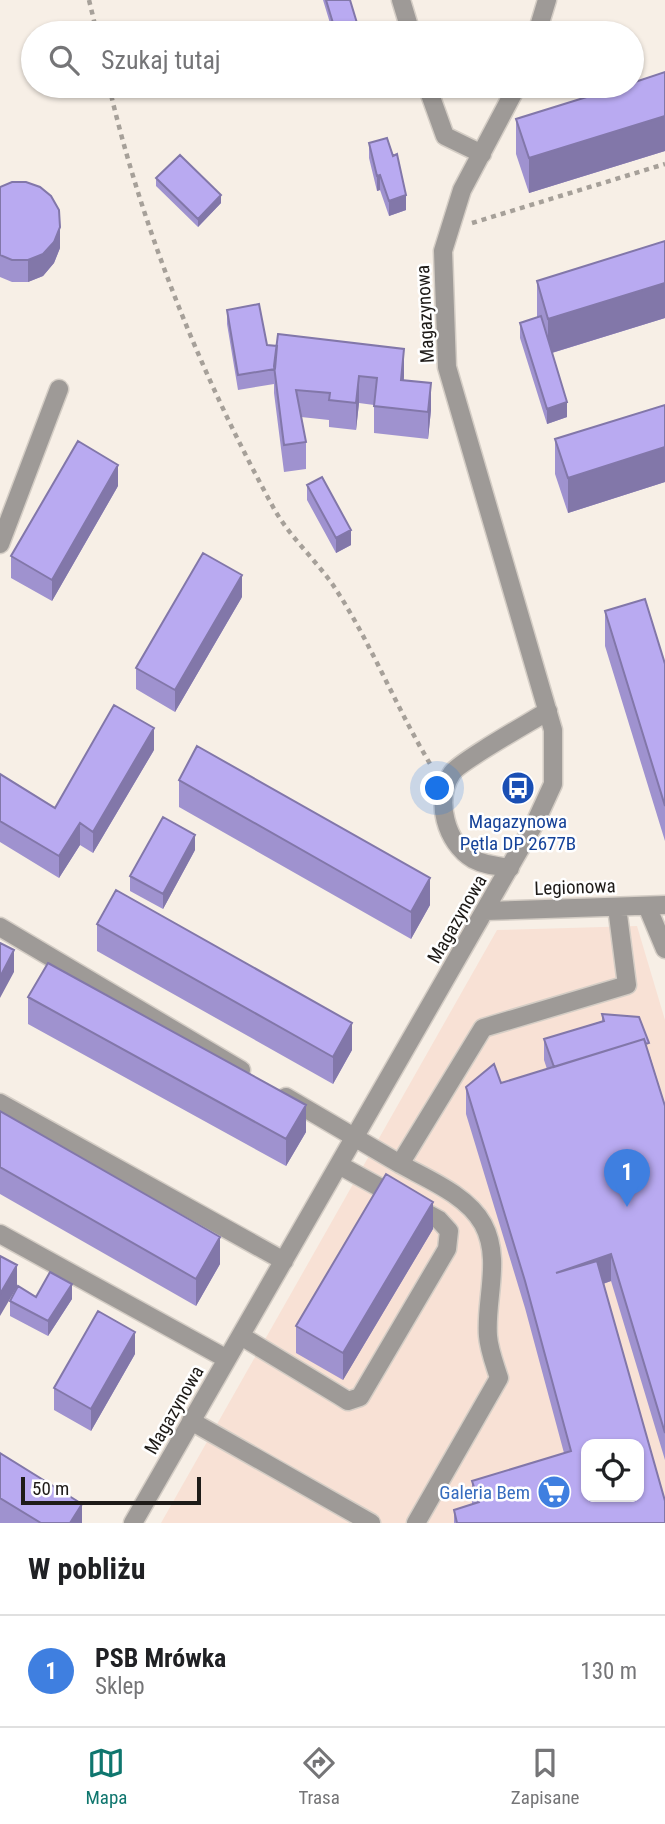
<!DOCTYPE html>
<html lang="pl">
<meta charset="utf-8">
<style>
:root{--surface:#fff;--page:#f6f6f6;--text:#202124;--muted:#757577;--line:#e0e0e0;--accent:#0f766e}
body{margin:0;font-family:"Roboto Condensed",sans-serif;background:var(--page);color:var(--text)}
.controls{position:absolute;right:21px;bottom:21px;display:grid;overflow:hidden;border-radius:14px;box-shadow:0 2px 5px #0004}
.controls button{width:63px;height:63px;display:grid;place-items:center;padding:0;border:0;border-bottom:2px solid var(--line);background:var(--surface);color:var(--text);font:35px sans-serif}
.scale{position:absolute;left:21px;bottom:18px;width:180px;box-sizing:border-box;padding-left:7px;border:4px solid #1e1b18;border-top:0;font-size:19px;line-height:24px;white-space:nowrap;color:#1e1b18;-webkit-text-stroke:5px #fff;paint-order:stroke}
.you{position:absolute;left:438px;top:789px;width:24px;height:24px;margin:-18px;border:5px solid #fff;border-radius:50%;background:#1a73e8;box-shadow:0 0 0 10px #1a73e833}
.badge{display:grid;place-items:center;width:46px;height:46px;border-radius:50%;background:var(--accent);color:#fff;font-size:23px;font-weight:700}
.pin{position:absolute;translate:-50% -58px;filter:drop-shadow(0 2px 4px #0008)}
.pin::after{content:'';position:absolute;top:37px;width:24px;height:21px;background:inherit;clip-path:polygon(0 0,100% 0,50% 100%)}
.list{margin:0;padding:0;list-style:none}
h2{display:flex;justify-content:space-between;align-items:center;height:91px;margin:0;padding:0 28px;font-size:30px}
h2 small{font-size:23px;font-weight:400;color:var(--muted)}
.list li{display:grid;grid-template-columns:46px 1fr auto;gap:21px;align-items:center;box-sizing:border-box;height:112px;padding:0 28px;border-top:2px solid var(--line)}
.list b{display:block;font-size:26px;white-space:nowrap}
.list p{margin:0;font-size:23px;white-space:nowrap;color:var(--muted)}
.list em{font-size:23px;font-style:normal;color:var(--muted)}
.icon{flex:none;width:38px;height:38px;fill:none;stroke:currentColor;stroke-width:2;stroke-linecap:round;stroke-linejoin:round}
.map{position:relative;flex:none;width:665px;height:1523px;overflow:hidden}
.search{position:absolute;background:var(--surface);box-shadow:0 2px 5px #0004;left:21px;right:21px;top:21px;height:77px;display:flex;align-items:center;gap:18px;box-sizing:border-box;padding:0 24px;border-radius:38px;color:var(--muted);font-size:26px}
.sheet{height:203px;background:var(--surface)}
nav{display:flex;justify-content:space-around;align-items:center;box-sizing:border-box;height:98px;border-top:2px solid var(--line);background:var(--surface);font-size:19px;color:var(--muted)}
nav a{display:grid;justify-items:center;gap:4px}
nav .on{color:var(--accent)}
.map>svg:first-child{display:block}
.commercial{fill:#f8e1d5;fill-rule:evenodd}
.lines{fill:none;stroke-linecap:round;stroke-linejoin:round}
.minor-casing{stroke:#d4cdc5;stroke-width:21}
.path{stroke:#a6a099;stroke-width:4.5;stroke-dasharray:5 5;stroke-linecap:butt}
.minor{stroke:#9e9a97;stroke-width:18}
.wall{fill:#9f92cf}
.shaded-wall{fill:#8277a9}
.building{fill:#b9aaf1;stroke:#8277a9;stroke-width:2;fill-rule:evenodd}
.labels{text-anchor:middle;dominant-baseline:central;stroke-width:5;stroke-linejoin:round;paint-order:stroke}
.street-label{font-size:19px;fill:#1e1b18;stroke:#fff}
.transit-label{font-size:19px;fill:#164399;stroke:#fff}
.shop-label{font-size:19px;fill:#366cbe;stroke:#fff;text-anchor:end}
</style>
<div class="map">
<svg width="665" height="1523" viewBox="0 0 665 1523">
<rect width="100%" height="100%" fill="#f7efe6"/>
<path class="commercial" d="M637 926 665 1020V1523H161L497 930ZM586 1444H639V1497H586Z"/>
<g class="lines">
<defs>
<path id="minor" d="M401 0 411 33
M537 33 547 0
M427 86 445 136 482 154
M0 544 59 389
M510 868C497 866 484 865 473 859 446 843 434 800 452 773 459 762 532 721 548 711
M647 906 665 949
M485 911 665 905
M0 927 241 1070
M286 1097 400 1164 483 1028 627 985 617 907
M0 1103 284 1261
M400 1164C427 1179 467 1195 483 1224 502 1259 485 1300 488 1336 489 1350 495 1365 499 1378L416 1523
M0 1234 227 1359
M241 1336 340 1396 348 1401 360 1397 447 1249 449 1231 439 1220 339 1165
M191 1421 371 1523
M133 1523 536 821 553 784V730L447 367 443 251 462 190 517 86"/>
</defs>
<use href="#minor" class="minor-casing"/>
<path class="path" d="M89 0 97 33
M109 86C142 229 201 375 272 505 287 534 314 558 333 585 371 642 396 708 432 767
M472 223 665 164"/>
<use href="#minor" class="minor"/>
</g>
<path class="wall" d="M323 0H350L360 33H333Z
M665 72V151L529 193 516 154V119Z
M369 143 406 210 389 216 380 190 377 191 369 158Z
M156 178 221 203 198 227 156 186Z
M0 187 60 248 54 263 43 276 28 282H12L0 277Z
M665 241V318L552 353 567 417 547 424 520 338V323L537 318V281Z
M227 310 267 345 404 376V380L431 410 428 439 374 433V405L359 403 356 430 329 427V420L301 417 306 442V469L284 472 274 393V384L238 390 227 324Z
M665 405V482L568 513 555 474V439Z
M307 485 351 545 336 553 307 500Z
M118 486 52 601 11 578V556Z
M242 597 175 712 136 689V668Z
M605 611 665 664V841L605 646Z
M154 750 93 853 80 845 59 878 0 842V774L55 808Z
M179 780 430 905 411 939 179 807Z
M195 850 163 909 130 891V876Z
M97 924 352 1050 333 1084 97 951Z
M28 997 306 1132 286 1166 28 1024Z
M602 1014 649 1053 665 1106V1460L611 1281 603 1284 665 1523H454V1510L472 1504V1481L564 1453 525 1308 466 1114V1087L501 1083 547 1069 544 1060V1039L602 1021Z
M0 1111 220 1264 196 1306 0 1194Z
M433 1229 343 1380 296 1353V1326Z
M36 1297 72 1299 48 1336 10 1316V1301Z
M135 1354 91 1431 54 1410V1388Z
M0 1453 82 1523H0Z"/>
<path class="shaded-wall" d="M665 116V151L529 193V158Z
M380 175V190L377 191V176Z
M221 195V203L198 227V219Z
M406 195V210L389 216V201Z
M60 227V248L54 263 43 276 28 282V260Z
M665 283V318L548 354V319Z
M404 349V376L401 407V380Z
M359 376V403L356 430V403Z
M431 383V410L428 439V412Z
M567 402V417L547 424V409Z
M665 447V482L568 513V478Z
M118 465V486L52 601V580Z
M351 530V545L336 553V538Z
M242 575V597L175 712V690Z
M154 728V750L93 853V832Z
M80 823V845L59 878V856Z
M195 835V850L163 909V894Z
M430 878V905L411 939V912Z
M14 950V972L0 998V977Z
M352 1023V1050L333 1084V1057Z
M306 1105V1132L286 1166V1139Z
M433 1202V1229L343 1380V1353Z
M220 1237V1264L196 1306V1279Z
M611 1254V1281L556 1300V1273Z
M17 1265V1287L0 1316V1294Z
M72 1284V1299L48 1336V1321Z
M135 1332V1354L91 1431V1409Z
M82 1504V1523H70Z"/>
<path class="building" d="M326 0H350L360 33H336Z
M665 72V116L529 158 516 119 622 86H632V83Z
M387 138 393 156 397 154 406 195 389 201 380 175 377 176 369 143Z
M180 155 221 195 198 219 156 178Z
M12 182H26L40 187 51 196 59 210 60 227 54 242 43 254 28 260H12L0 255V187Z
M665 241V283L548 319 537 281Z
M259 304 267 345 277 346 275 369 238 375 227 310Z
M541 316 567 402 547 409 520 323Z
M278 334 404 349 401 380 431 383 428 412 374 406 377 378 359 376 356 403 329 400 330 393 296 390 306 442 284 445 274 366Z
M665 405V447L568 478 555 439Z
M78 441 118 465 52 580 11 556Z
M322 477 351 530 336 538 307 485Z
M203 553 242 575 175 690 136 668Z
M645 599 665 664V806L605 611Z
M114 705 154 728 93 832 80 823 59 856 0 821V774L55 808Z
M197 746 430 878 411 912 179 780Z
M163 817 195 835 163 894 130 876Z
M116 890 352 1023 333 1057 97 924Z
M0 943 14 950 0 977Z
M48 963 306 1105 286 1139 28 997Z
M602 1014 639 1017 649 1043 646 1044 644 1039 554 1067 544 1039 604 1021Z
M644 1039 665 1106V1433L611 1254 556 1273 597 1261 665 1501V1523H457L454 1510 479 1502 472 1481 571 1451 525 1281 466 1087 494 1064 501 1083ZM586 1444H639V1497H586Z
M0 1111 220 1237 196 1279 0 1167Z
M386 1174 433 1202 343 1353 296 1326Z
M0 1256 17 1265 0 1294Z
M50 1272 72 1284 48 1321 10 1301 18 1286 36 1297Z
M98 1311 135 1332 91 1409 54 1388Z
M0 1453 82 1504 70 1523H41L0 1498Z"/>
<defs>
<symbol id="bus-disc" viewBox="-11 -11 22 22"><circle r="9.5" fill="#1a4fb4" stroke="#fff"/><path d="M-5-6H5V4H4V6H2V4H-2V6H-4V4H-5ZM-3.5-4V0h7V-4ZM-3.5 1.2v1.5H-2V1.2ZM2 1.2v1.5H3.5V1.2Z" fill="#fff"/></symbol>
<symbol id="supermarket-disc" viewBox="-11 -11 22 22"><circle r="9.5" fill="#3f7fe0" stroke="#fff"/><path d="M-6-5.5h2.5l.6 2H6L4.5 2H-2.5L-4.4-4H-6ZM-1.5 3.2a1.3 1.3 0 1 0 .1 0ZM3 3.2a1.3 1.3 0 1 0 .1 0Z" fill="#fff"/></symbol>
</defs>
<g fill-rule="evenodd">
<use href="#bus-disc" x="499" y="769" width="38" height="38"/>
<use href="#supermarket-disc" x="535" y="1473" width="38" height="38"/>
</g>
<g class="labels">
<g class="street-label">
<text transform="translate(425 314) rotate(-93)">Magazynowa</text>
<text transform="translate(575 887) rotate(-2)">Legionowa</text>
<text transform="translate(457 919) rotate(-60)">Magazynowa</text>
<text transform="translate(174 1410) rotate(-60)">Magazynowa</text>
</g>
<g class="transit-label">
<text x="518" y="821">Magazynowa<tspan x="518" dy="22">Pętla DP 2677B</tspan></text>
</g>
<g class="shop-label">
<text x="530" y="1492">Galeria Bem</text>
</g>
</g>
</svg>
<div class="controls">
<button><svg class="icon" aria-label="locate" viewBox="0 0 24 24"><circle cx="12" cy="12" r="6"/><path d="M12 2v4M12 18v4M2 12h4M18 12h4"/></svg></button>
</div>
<div class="scale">50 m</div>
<div class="you"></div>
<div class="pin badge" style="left:627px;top:1207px;background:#3f7fe0">1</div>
<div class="search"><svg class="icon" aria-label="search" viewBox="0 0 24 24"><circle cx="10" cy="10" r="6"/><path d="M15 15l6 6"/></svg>Szukaj tutaj</div>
</div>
<section class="sheet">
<h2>W pobliżu<small></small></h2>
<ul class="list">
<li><span class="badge" style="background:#3f7fe0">1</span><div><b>PSB Mrówka</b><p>Sklep</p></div><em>130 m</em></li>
</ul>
</section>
<nav>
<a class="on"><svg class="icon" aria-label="map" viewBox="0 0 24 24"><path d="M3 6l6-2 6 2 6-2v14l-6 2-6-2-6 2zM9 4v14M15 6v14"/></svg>Mapa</a>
<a><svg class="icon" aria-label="directions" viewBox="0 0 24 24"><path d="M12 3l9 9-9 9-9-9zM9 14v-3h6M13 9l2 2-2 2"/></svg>Trasa</a>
<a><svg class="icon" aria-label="saved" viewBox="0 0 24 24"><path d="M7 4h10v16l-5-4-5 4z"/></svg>Zapisane</a>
</nav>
